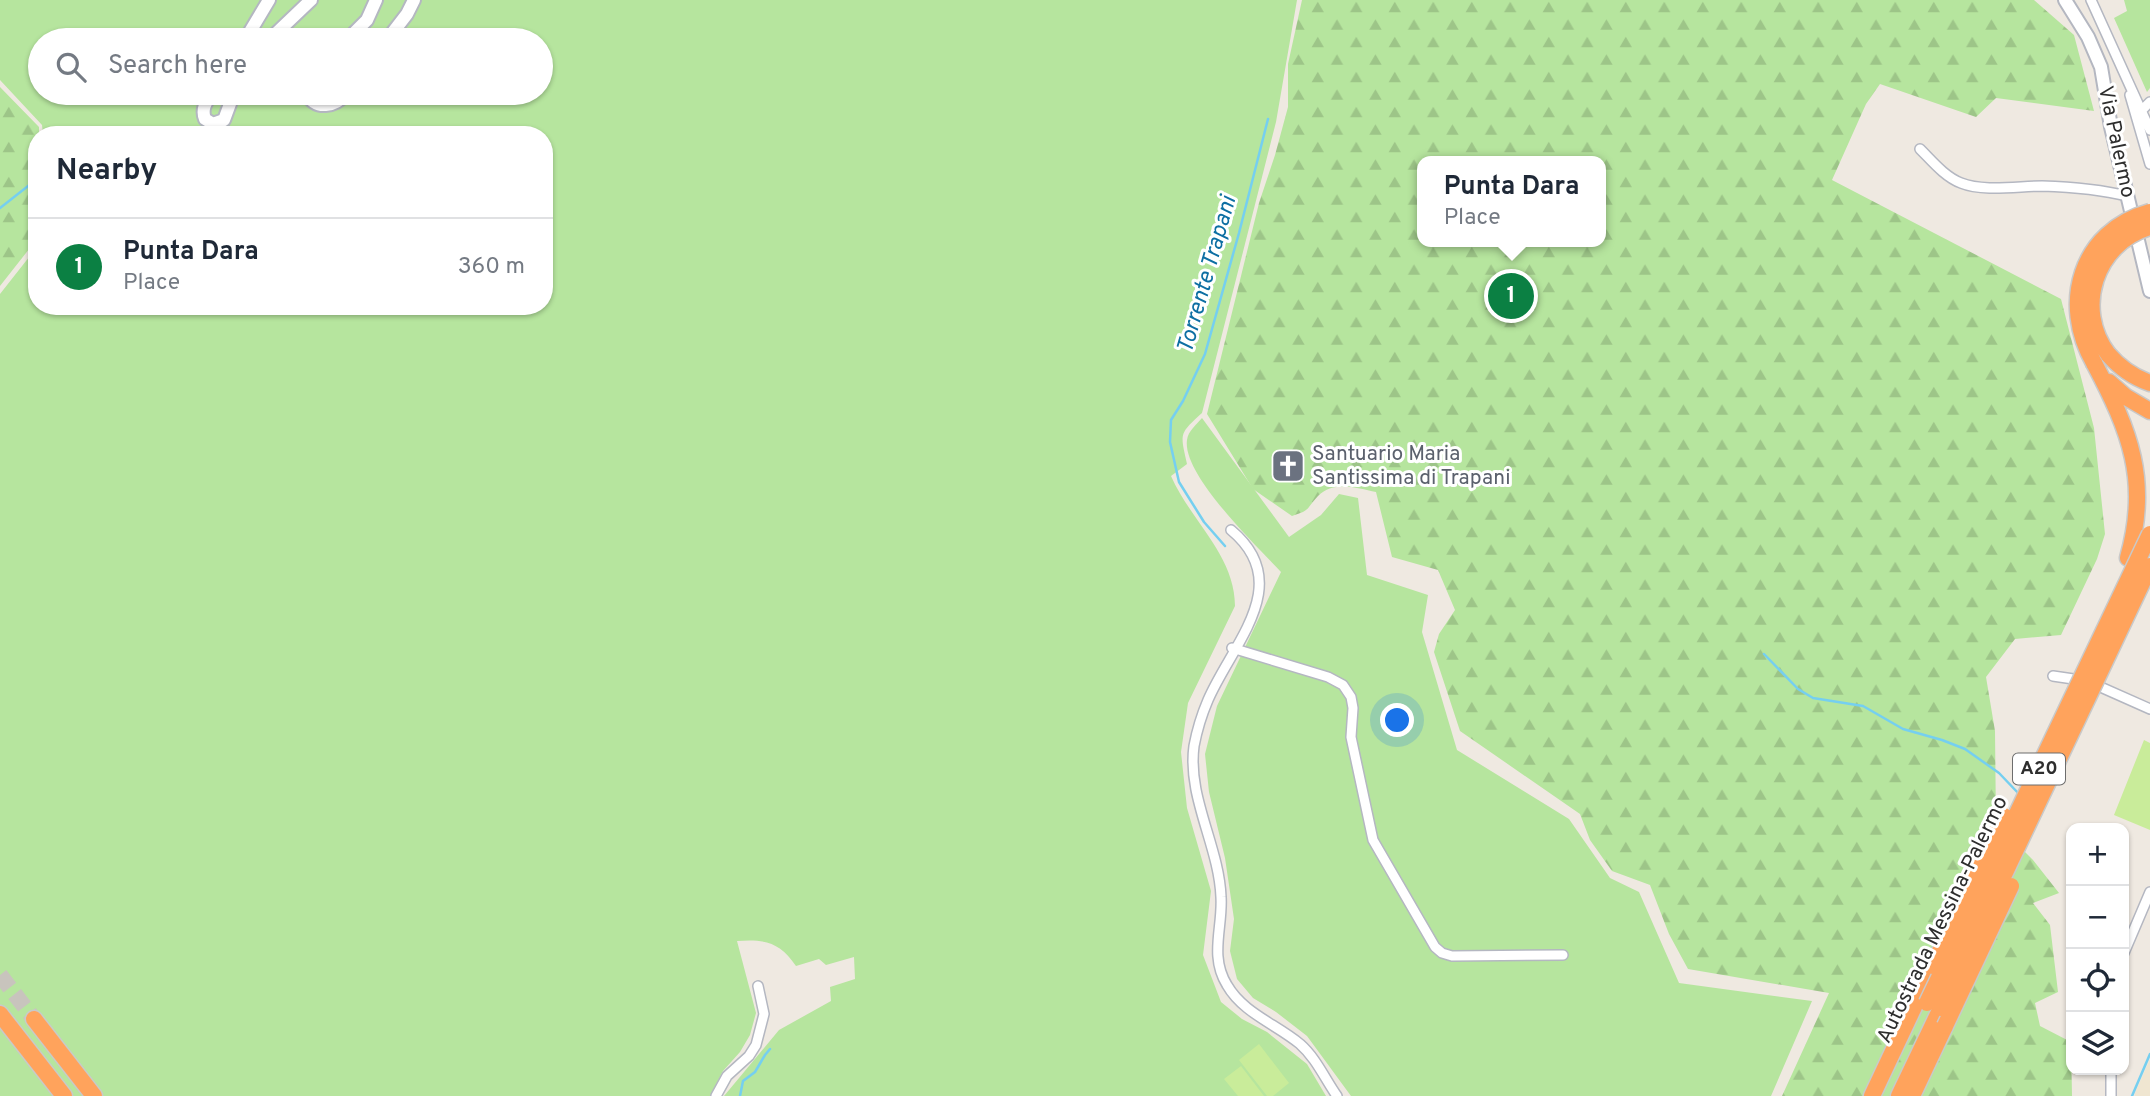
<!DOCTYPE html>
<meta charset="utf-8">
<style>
:root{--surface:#fff;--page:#f2f2f3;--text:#1f2937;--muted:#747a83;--line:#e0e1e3;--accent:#0b8043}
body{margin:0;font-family:Overpass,sans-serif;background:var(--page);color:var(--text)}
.controls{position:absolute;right:21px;bottom:21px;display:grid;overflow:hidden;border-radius:14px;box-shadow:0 2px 5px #0004}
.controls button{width:63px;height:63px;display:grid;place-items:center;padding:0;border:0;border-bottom:2px solid var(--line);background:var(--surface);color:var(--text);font:35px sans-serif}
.you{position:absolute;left:1398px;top:721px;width:24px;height:24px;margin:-18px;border:5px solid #fff;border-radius:50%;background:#1a73e8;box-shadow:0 0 0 10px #1a73e833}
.badge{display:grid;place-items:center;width:46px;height:46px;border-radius:50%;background:var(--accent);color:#fff;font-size:23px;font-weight:700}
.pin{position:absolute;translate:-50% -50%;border:4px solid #fff;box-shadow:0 2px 7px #0006}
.popup{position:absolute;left:1417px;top:156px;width:189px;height:91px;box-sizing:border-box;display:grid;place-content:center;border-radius:14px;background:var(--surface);filter:drop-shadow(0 2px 5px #0005);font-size:23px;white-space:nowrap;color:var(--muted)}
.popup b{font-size:26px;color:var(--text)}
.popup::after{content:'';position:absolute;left:50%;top:100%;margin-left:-14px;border:14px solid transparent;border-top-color:var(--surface)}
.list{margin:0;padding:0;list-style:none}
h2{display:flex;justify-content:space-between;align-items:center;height:91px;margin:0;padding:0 28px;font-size:30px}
h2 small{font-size:23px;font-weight:400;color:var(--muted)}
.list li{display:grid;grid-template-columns:46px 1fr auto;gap:21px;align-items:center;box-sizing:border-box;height:98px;padding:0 28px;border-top:2px solid var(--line)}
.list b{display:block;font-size:26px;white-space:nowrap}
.list p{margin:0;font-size:23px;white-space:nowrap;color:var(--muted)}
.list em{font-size:23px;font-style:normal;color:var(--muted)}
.icon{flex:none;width:38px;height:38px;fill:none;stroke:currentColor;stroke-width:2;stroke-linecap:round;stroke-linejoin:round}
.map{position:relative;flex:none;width:2150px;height:1096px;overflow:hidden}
.search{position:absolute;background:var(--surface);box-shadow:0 2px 5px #0004;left:28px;top:28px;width:525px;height:77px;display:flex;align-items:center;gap:18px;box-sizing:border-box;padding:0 24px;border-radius:38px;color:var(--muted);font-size:26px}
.panel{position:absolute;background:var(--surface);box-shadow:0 2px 5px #0004;left:28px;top:126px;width:525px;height:189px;border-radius:28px}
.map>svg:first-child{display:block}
.education{fill:#f0e6d1}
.grass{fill:#b6e59e;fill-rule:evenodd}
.forest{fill:url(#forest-firs);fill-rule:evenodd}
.pitch{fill:#c9ec9a}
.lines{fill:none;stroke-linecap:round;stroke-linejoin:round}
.stream{stroke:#75cff0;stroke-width:2.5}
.highway-tunnel{stroke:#c8c4bd;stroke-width:16;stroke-dasharray:16 8;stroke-linecap:butt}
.street-casing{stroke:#b4b7c1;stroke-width:12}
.secondary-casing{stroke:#b4b7c1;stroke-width:16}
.highway-casing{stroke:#c9c9c9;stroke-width:19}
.street{stroke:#fff;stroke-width:9}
.secondary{stroke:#fff;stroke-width:12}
.highway{stroke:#ffa35c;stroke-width:16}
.highway-bridge-casing{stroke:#c9c9c9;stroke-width:19;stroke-linecap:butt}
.highway-bridge{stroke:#ffa35c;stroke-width:16}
.labels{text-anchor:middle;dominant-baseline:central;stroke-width:6;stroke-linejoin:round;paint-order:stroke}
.shield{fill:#fff;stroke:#6d6d6d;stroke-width:2}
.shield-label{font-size:19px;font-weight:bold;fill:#2e2e2e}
.street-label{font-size:21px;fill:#2e2e2e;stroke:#fff}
.worship-label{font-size:21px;fill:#5b616d;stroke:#fff;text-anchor:start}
.water-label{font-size:23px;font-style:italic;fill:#0d6fa3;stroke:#fff}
</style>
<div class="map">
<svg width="2150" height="1096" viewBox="0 0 2150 1096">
<defs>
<pattern id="forest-firs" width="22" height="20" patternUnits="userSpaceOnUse" patternTransform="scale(1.75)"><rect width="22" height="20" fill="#b6e59e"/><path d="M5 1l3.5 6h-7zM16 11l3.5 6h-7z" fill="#9dc588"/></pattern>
</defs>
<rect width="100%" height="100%" fill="#efe9e1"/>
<path class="education" d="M2150 1059V1096H2135V1093Z"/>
<path class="grass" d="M0 0H1297L1276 122 1202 413C1179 434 1180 433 1187 464L1171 476C1190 520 1235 555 1235 606L1188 703 1181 752 1187 808 1211 891 1203 955 1221 1002 1242 1019 1267 1032 1307 1064 1326 1096H724L779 1030 831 1001 830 987 855 979 854 957 826 965 819 959 796 966C780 942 765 939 737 941L756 1013 750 1035 740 1052 723 1071 710 1096H0V294L37 247V306H544V135H43L42 125 0 80ZM40 40H541V93H40Z
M2124 0H2150V88L2147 92 2114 18 2127 11Z
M1202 418 1289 537 1321 515 1339 494 1358 498 1367 575 1428 595 1422 632 1457 750 1569 819 1610 878 1639 892 1679 983 1812 1001 1771 1096H1351L1307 1036 1276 1012 1253 998 1237 979 1230 951 1234 919 1225 858 1209 792 1205 754 1217 706 1281 572C1258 547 1182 475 1187 440 1188 431 1197 424 1202 418Z"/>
<path class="forest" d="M1302 0H2034L2074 35 2094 111 1996 98 1976 117 1880 84 1866 104 1832 180 2061 299 2094 428 2105 534 2097 559 2061 635 2015 639 1986 677 1995 731 1996 823 2033 860 2059 893 2033 903 2050 925 2058 992 2035 1003 2040 1026 2071 1042 2072 1096H1782L1829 993 1688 969 1669 934 1650 885 1612 871 1590 840 1580 814 1460 731 1434 652 1439 634 1455 610 1438 570 1392 557 1376 492C1357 488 1334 480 1318 496 1306 509 1311 510 1292 516L1253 489 1207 414 1259 203 1275 155 1288 107V64ZM1422 161H1600V242H1422Z
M0 87 39 127V135H37V239L0 286Z"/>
<path class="pitch" d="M2144 740 2150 743V830L2114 815Z
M1259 1044 1289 1083 1273 1096H1267L1239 1060Z
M1241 1066 1264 1096H1238L1224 1079Z"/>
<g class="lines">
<path class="stream" d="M0 208 37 179
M1225 546 1204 522 1179 482 1170 442 1171 420 1183 401 1205 354 1239 233 1268 119
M1764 654 1798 689 1813 698 1863 706 1903 729 1942 740 1965 749 1999 773 2020 795
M740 1096 743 1081 755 1072 765 1055 770 1049
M2132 1096 2150 1054"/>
<path class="highway-tunnel" d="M0 975 34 1019"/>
<defs>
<path id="street" d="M2091 0 2150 130
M2130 95 2150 164
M2143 109 2150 102
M1920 149C1932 161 1945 177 1961 183 1983 192 2019 186 2042 186 2071 187 2099 189 2127 196
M1231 530C1296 584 1232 644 1208 700 1202 714 1197 730 1194 746 1187 797 1219 846 1221 897 1223 927 1209 956 1227 985 1243 1013 1276 1024 1300 1044 1316 1058 1325 1079 1337 1096
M1232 648 1328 677 1343 685 1351 697 1353 708 1351 737 1373 840 1435 947 1442 953 1452 956 1563 955
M2053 676 2087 681 2150 709
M2124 953 2150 892
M716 1096 727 1076 749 1056 756 1045 764 1014 758 986
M2111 1096V1070"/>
<path id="secondary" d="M2065 0 2088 37 2101 67 2111 127 2150 291
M245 40 269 0
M269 40 311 0
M347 40 367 20 376 0
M387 40 407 14 414 0
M212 93C206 102 201 109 205 119L213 124 224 120 234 93
M306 93C316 111 335 107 347 93"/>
<path id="highway" d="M2108 354C2120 368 2133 377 2150 383
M2094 363C2130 431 2150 481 2128 558
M2109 382 2126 397 2150 411
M0 1014 64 1096
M34 1019 94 1096
M1872 1096 1929 975
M1899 1096 1941 1008
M1912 1096 1945 1026"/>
</defs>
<use href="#street" class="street-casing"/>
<use href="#secondary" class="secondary-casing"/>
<use href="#highway" class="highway-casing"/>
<use href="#street" class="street"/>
<use href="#secondary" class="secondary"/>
<use href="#highway" class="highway"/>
<defs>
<path id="highway-bridge" d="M2108 354C2074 309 2095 243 2150 227
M2094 363C2060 304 2080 231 2150 212
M1933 966 2004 816
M1927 1003 2150 534
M1941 1008 2150 566
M1945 1026 2011 886"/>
</defs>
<use href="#highway-bridge" class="highway-bridge-casing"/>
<use href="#highway-bridge" class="highway-bridge"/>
</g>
<defs>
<symbol id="church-square" viewBox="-11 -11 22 22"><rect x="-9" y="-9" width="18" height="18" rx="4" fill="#6b7280" stroke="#fff"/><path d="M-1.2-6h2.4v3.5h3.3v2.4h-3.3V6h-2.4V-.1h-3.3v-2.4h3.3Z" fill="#fff"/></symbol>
</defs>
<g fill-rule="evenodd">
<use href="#church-square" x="1269" y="447" width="38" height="38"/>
</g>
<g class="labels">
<rect class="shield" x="2013" y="753.5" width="52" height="31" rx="5"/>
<g class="shield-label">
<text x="2039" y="769">A20</text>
</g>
<g class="street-label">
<text transform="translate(2116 142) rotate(78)">Via Palermo</text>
<text transform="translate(1943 920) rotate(-64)">Autostrada Messina-Palermo</text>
</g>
<g class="worship-label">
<text x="1312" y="454">Santuario Maria<tspan x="1312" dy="24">Santissima di Trapani</tspan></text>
</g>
<g class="water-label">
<text transform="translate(1208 275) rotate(-74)">Torrente Trapani</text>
</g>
</g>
</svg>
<div class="controls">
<button>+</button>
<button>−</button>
<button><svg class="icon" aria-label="locate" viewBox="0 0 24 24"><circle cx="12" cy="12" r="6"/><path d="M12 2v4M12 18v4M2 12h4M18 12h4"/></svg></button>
<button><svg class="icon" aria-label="layers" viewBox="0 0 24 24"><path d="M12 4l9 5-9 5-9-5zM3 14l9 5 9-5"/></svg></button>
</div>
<div class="you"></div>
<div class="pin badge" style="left:1511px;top:296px">1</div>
<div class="popup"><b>Punta Dara</b>Place</div>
<div class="search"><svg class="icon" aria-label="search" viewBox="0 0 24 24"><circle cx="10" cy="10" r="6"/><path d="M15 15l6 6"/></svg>Search here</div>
<section class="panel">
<h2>Nearby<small></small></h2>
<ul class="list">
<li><span class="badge">1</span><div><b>Punta Dara</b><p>Place</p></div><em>360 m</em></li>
</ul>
</section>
</div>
